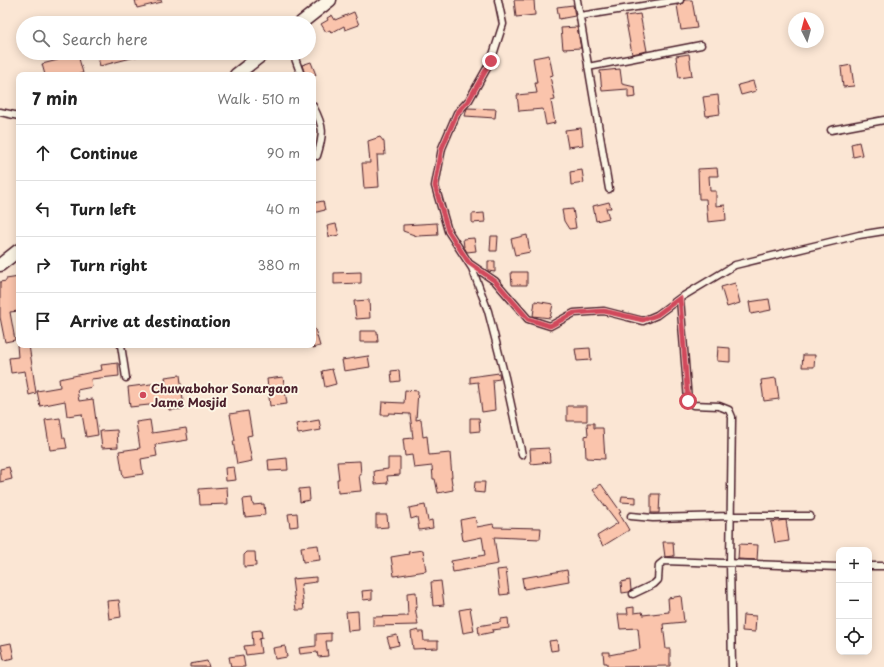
<!DOCTYPE html>
<meta charset="utf-8">
<style>
:root{--surface:#fff;--page:#f6f6f6;--text:#222;--muted:#767676;--line:#e0e0e0}
body{margin:0;font-family:"Playpen Sans",sans-serif;background:var(--page);color:var(--text)}
.controls{position:absolute;right:12px;bottom:12px;display:grid;overflow:hidden;border-radius:8px;box-shadow:0 2px 10px #0003}
.controls button{width:36px;height:36px;display:grid;place-items:center;padding:0;border:0;border-bottom:1px solid var(--line);background:var(--surface);color:var(--text);font:20px sans-serif}
.compass{position:absolute;left:788px;top:12px;width:36px;height:36px;border-radius:50%;background:var(--surface);box-shadow:0 2px 10px #0003;rotate:354deg}
.stop{position:absolute;width:12px;height:12px;margin:-9px;border:3px solid #d1495b;border-radius:50%;background:#fff}
.stop.end{background:#d1495b;border-color:#fff;box-shadow:0 1px 4px #0008}
.list{margin:0;padding:0;list-style:none}
h2{display:flex;justify-content:space-between;align-items:center;height:52px;margin:0;padding:0 16px;font-size:17px}
h2 small{font-size:13px;font-weight:400;color:var(--muted)}
.list li{display:grid;grid-template-columns:26px 1fr auto;gap:12px;align-items:center;box-sizing:border-box;height:56px;padding:0 16px;border-top:1px solid var(--line)}
.list b{display:block;font-size:15px;white-space:nowrap}
.list em{font-size:13px;font-style:normal;color:var(--muted)}
.icon{flex:none;width:22px;height:22px;fill:none;stroke:currentColor;stroke-width:2;stroke-linecap:round;stroke-linejoin:round}
.map{position:relative;flex:none;width:884px;height:667px;overflow:hidden}
.search{position:absolute;background:var(--surface);box-shadow:0 2px 10px #0003;left:16px;top:16px;width:300px;height:44px;display:flex;align-items:center;gap:10px;box-sizing:border-box;padding:0 14px;border-radius:22px;color:var(--muted);font-size:15px}
.panel{position:absolute;background:var(--surface);box-shadow:0 2px 10px #0003;left:16px;top:72px;width:300px;height:276px;border-radius:8px}
.map>svg:first-child{display:block}
.building{fill:#fac4ac;stroke:#4a1f2b}
.lines{fill:none;stroke-linecap:round;stroke-linejoin:round}
.street-casing{stroke:#4a1f2b;stroke-width:9}
.highway-casing{stroke:#4a1f2b;stroke-width:15}
.street{stroke:#fcf5e5;stroke-width:6}
.highway{stroke:#fcf5e5;stroke-width:12}
.route{stroke:#d1495b;stroke-width:5}
.poi-dot{fill:#d1495b;stroke:#fcf5e5;stroke-width:1.5}
.labels{text-anchor:middle;dominant-baseline:central;stroke-width:4;stroke-linejoin:round;paint-order:stroke}
.poi-label{font-size:12px;font-weight:bold;fill:#4a1f2b;stroke:#fcf5e5;text-anchor:start}
</style>
<div class="map">
<svg width="884" height="667" viewBox="0 0 884 667">
<rect width="100%" height="100%" fill="#fbe6d4"/>
<filter id="ink" filterUnits="userSpaceOnUse"><feTurbulence type="fractalNoise" baseFrequency=".025" numOctaves="2"/><feDisplacementMap in="SourceGraphic" scale="8" xChannelSelector="R" yChannelSelector="G"/><feConvolveMatrix kernelMatrix="1 2 1 2 8 2 1 2 1" color-interpolation-filters="sRGB"/></filter>
<g filter="url(#ink)">
<path class="building" d="M135 0H161L162 2 137 8Z
M514 0H534L535 15 516 17Z
M684 0H692L697 28 681 30 677 5 682 4Z
M573 5 575 16 559 19 557 7Z
M354 12 359 25 345 30 344 26 331 33 330 30 326 32 321 24 328 20 327 18 332 15 335 20Z
M640 14 647 51 632 54 625 16Z
M577 27 581 48 563 49 561 28Z
M56 53H75V56L78 55 83 73 76 75H45L42 64 58 60Z
M97 53H142L143 55 100 66Z
M689 54 692 76 679 78 676 56Z
M549 55 553 75 550 76 555 100 551 101 555 123 546 125 543 109 519 111 517 95 537 93 535 83H537L533 58Z
M311 62 316 75H305L302 65Z
M851 65 854 86 843 87 841 67Z
M620 69 622 84 635 87 636 97 628 98V89L602 91 600 71Z
M753 81 756 91 741 95 738 85Z
M718 95 720 114 706 116 703 97Z
M467 108 496 109 495 118 465 116Z
M581 128 583 145 568 147 565 130Z
M380 137 384 142 385 155H377L379 187 364 188 362 163H370L368 141Z
M859 142 862 155 853 157 851 144Z
M717 168 718 176H709L710 191H716V206L725 205 726 220 708 222 706 199H699L698 169Z
M582 170 584 183 571 185 570 172Z
M323 201 325 210 313 213V203Z
M609 202 611 208H606L609 218 596 221 593 206Z
M573 209 576 228 569 229 564 221 562 210Z
M484 213 485 222 472 223V214Z
M437 223 438 235 417 236 403 231V225Z
M336 224 339 235 329 237 327 226Z
M527 235 530 252 515 255 511 239Z
M491 236H498L497 251H490Z
M474 238 476 251 467 252 464 247 463 239Z
M488 261H495V272L488 271Z
M361 272V283L334 284V273Z
M511 272H527V285H512Z
M19 277V311L10 312 15 340 5 342 0 317V282L6 281V279Z
M735 283 740 303 727 307 721 287Z
M769 299 771 310 751 314 749 302Z
M369 300 370 318 356 319 354 301Z
M535 301 553 304 550 318 533 316Z
M313 329H315L320 346 313 348Z
M360 331H377L378 342H360Z
M17 345H29L36 393 29 395 25 371 11 373 9 358 18 357Z
M718 347 730 348V362L717 361Z
M590 348 591 360 577 361 575 349Z
M803 355H815L814 367H802Z
M368 356 370 367 344 371 342 360Z
M118 363 119 376 91 379 92 387 77 390 79 401 93 399 98 435 86 437 82 414 67 416 65 401 40 406 37 391 60 387 59 379 102 370 101 365Z
M332 369 336 384 325 387 322 371Z
M399 370 400 381 392 382 391 371Z
M499 373 500 379 493 380 495 410 482 412 478 382 470 383V377Z
M180 375 184 409 169 410 168 403 130 407 128 387 166 382 165 377Z
M283 377 287 404 270 406 267 379Z
M776 378 779 399 764 401 761 380Z
M405 390 418 391 416 420 421 419 423 437 427 436 429 455 450 453 452 477H451L453 490 438 493 435 479H433L432 466 414 468 412 455 405 456 403 439 413 438 410 414 389 413 388 415H381L382 402 404 403Z
M567 406H587V421H567Z
M248 411 252 435 247 436 252 461 237 464 233 441H235L230 414Z
M60 418 63 438H65L67 448 50 450 45 420Z
M470 418H479L480 431 470 432Z
M150 420 152 433 186 428 188 440 155 445 157 456 141 459 143 474 123 477 119 451 140 448 136 422Z
M319 420 321 430 298 434 296 424Z
M587 423H594V428H603L605 459 586 458 585 436 588 435Z
M117 430 118 447 102 448 100 431Z
M549 448 550 462 531 464 530 449Z
M287 458 288 470 269 471 268 460Z
M388 458H400V475L387 476 388 483 375 484 374 471 388 469Z
M360 461 361 475H359L361 491 338 493 337 479H339L337 462Z
M9 467 12 479 0 482V469Z
M234 467 236 480 226 481 225 468Z
M475 482H485L484 493 474 492Z
M601 484 621 512 619 513 629 530 603 546 597 536 618 523 593 490Z
M227 487 228 504 200 505 199 489Z
M309 488 310 500 300 502 299 489Z
M651 494H660L659 513H651Z
M622 496 636 497V503L621 502Z
M252 498 253 505 264 504 265 515 245 517 243 499Z
M425 505 428 521 432 520 433 528 419 530 417 517 411 519 409 508Z
M297 513 298 526 290 527 288 514Z
M376 515H387L388 527 376 528Z
M475 517 477 527 493 524 494 527 541 528 540 539 494 537 498 564 453 572 451 561 485 555 482 537 463 541 460 520Z
M786 520 789 541 775 543 771 522Z
M663 542H673L674 556 665 557Z
M739 544 758 545 757 560 738 559Z
M318 545 320 560 303 562 301 547Z
M423 550 426 571 394 576 391 557 409 554 408 552Z
M247 552H255L256 566 244 567V555Z
M506 569 509 594 500 595 497 570Z
M567 570 569 581 524 589 522 578Z
M316 577V582L301 584 304 610H296L292 579Z
M630 580 631 590 629 592 622 593 621 582Z
M441 581 444 605 433 606 431 582Z
M372 590V599L363 600 362 591Z
M416 592 417 607H415L418 625 373 626V617L408 616 407 593Z
M681 596 684 622 663 624 666 649H670V666L607 667V663H604L603 652H609V655L640 649 638 628 620 629 618 614H628L627 608 634 607V613L642 612 643 615 669 612 668 598Z
M119 600 121 617 109 619 107 601Z
M470 608 474 631 463 633 459 610Z
M358 611 359 630 348 631 346 612Z
M743 615 756 616 755 632 742 631Z
M508 618 509 628 492 630 493 632 479 635 478 626 501 622V619Z
M261 630 262 638 259 639 261 653 246 655 244 646 253 645 252 631Z
M418 630V632H423L424 641H438V648L413 649 411 632Z
M331 633V641H326L328 656 318 657 317 652 300 654 299 648 316 646V634Z
M397 635 399 645 390 647 387 637Z
M557 640 558 650 551 651 549 641Z
M11 643 14 658 4 660 1 645Z
M285 646 287 657 275 659 273 648Z
M243 655 245 667H231L229 657Z
M207 661 209 667H190V664Z"/>
<g class="lines">
<defs>
<path id="street" d="M498 0 503 24 491 61 469 100 457 113 442 148 435 186 448 231 472 268 488 311 505 377 522 455
M577 0 609 189
M580 16 680 0
M293 53 301 75
M588 67 701 45
M313 106C324 127 324 133 317 156
M0 112 19 116
M831 130 884 120
M470 264 495 281 528 319 550 326 574 313 604 311 643 321 657 315 680 298 735 265 859 235 884 231
M680 298 688 401 693 405 719 406 729 410 732 417 730 563 732 667
M121 345 126 378
M631 516 653 518 731 516H810
M869 566H883
M633 594 654 584 658 580 659 565 664 561 839 567"/>
<path id="highway" d="M301 23 330 0
M236 75 264 53
M0 265 19 250"/>
</defs>
<use href="#street" class="street-casing"/>
<use href="#highway" class="highway-casing"/>
<use href="#street" class="street"/>
<use href="#highway" class="highway"/>
</g>
</g>
<g class="lines" filter="url(#ink)">
<path class="route" d="M491 61 469 100 457 113 442 148 435 186 448 231 469 263 495 281 528 319 550 326 574 313 604 311 643 320 657 315 680 298 688 401"/>
</g>
<circle class="poi-dot" cx="143" cy="395" r="4"/>
<g class="labels">
<g class="poi-label">
<text x="151" y="388">Chuwabohor Sonargaon<tspan x="151" dy="14">Jame Mosjid</tspan></text>
</g>
</g>
</svg>
<div class="controls">
<button>+</button>
<button>−</button>
<button><svg class="icon" aria-label="locate" viewBox="0 0 24 24"><circle cx="12" cy="12" r="6"/><path d="M12 2v4M12 18v4M2 12h4M18 12h4"/></svg></button>
</div>
<svg class="compass" viewBox="-18 -18 36 36"><path d="M0-13l5 13h-10z" fill="#e53935"/><path d="M0 13l5-13h-10z" fill="#767676"/></svg>
<div class="stop" style="left:688px;top:401px"></div>
<div class="stop end" style="left:491px;top:61px"></div>
<div class="search"><svg class="icon" aria-label="search" viewBox="0 0 24 24"><circle cx="10" cy="10" r="6"/><path d="M15 15l6 6"/></svg>Search here</div>
<section class="panel">
<h2>7 min<small>Walk · 510 m</small></h2>
<ul class="list">
<li><svg class="icon" aria-label="ahead" viewBox="0 0 24 24"><path d="M12 20V5M6 11l6-6 6 6"/></svg><div><b>Continue</b></div><em>90 m</em></li>
<li><svg class="icon" aria-label="left" viewBox="0 0 24 24"><path d="M17 20v-9H6M10 6l-5 5 5 5"/></svg><div><b>Turn left</b></div><em>40 m</em></li>
<li><svg class="icon" aria-label="right" viewBox="0 0 24 24"><path d="M7 20v-9h11M14 6l5 5-5 5"/></svg><div><b>Turn right</b></div><em>380 m</em></li>
<li><svg class="icon" aria-label="arrive" viewBox="0 0 24 24"><path d="M6 21V4h12l-3 4 3 4H6"/></svg><div><b>Arrive at destination</b></div></li>
</ul>
</section>
</div>
